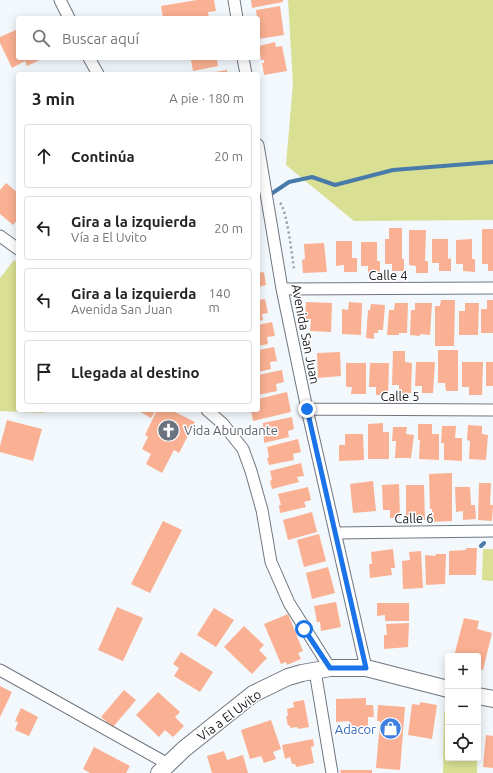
<!DOCTYPE html>
<html lang="es">
<meta charset="utf-8">
<style>
body{margin:0;font-family:Ubuntu,sans-serif;background:#f6f6f6;color:#222}
.controls{position:absolute;right:12px;bottom:12px;display:grid;overflow:hidden;border-radius:4px;box-shadow:0 2px 10px #0003}
.controls button{width:36px;height:36px;display:grid;place-items:center;padding:0;border:0;border-bottom:1px solid #e0e0e0;background:#fff;color:#222;font:20px sans-serif}
.stop{position:absolute;width:12px;height:12px;margin:-9px;border:3px solid #1a73e8;border-radius:50%;background:#fff}
.stop.end{background:#1a73e8;border-color:#fff;box-shadow:0 1px 4px #0008}
.list{margin:0;padding:0;list-style:none}
h2{display:flex;justify-content:space-between;align-items:center;height:52px;margin:0;padding:0 16px;font-size:17px}
h2 small{font-size:13px;font-weight:400;color:#767676}
.list li{display:grid;grid-template-columns:26px 1fr auto;gap:12px;align-items:center;box-sizing:border-box;height:64px;margin:0 8px 8px;padding:0 8px;border:1px solid #e0e0e0;border-radius:4px}
.list b{display:block;font-size:15px;white-space:nowrap}
.list p{margin:0;font-size:13px;white-space:nowrap;color:#767676}
.list em{font-size:13px;font-style:normal;color:#767676}
.icon{flex:none;width:22px;height:22px;fill:none;stroke:currentColor;stroke-width:2;stroke-linecap:round;stroke-linejoin:round}
.map{position:relative;flex:none;width:493px;height:773px;overflow:hidden}
.search{position:absolute;background:#fff;box-shadow:0 2px 10px #0003;left:16px;top:16px;width:244px;height:44px;display:flex;align-items:center;gap:10px;box-sizing:border-box;padding:0 14px;border-radius:4px;color:#767676;font-size:15px}
.panel{position:absolute;background:#fff;box-shadow:0 2px 10px #0003;left:16px;top:72px;width:244px;height:340px;border-radius:4px}
.map>svg:first-child{display:block}
</style>
<div class="map">
<svg width="493" height="773" viewBox="0 0 493 773">
<rect width="100%" height="100%" fill="#f3f8fd"/>
<path fill="#d9df93" d="M288,0H493V220L354,221L286,165L293,83Z
M14,260L18,263V410H45L43,413L0,411V278Z
M483,549H493V581L482,580Z
M444,711L448,712V758H477V773H443Z"/>
<g fill="none" stroke-linecap="round" stroke-linejoin="round">
<path stroke="#487ba9" stroke-width="4" d="M258,197L271,194L289,182L312,177L335,185L393,170L493,162
M481,546L484,543"/>
</g>
<path fill="#fab092" d="M197,0H214L216,11L208,12L209,18H163L161,6Z
M251,0H283V2L252,8Z
M280,6L284,35L258,39V18H257L256,10Z
M18,29V58H44L27,66L25,61L12,68L0,43V37Z
M275,42L276,47L282,46L287,71L264,75L262,63H264V60H261L259,46Z
M193,58H222V59L217,60L218,66L193,71L191,60H194Z
M227,70V74H209V73Z
M6,183L18,193V219L13,225L0,214V190Z
M389,228H402V259H404V271H392V264H385V239H389Z
M482,229H493V271H488V264H482Z
M409,230H426L425,261H428V273H416V266L409,265Z
M432,239H448V259L451,258V271H439V263H432Z
M472,239V259H475V272L463,271V264H456V240Z
M336,241H352V258H357V272H344V265L336,266Z
M361,242H377V261H380V273H368V266H361Z
M324,243L327,272L303,273L302,260L305,259L304,244Z
M264,272L266,285L258,287V273Z
M265,299L268,313L262,314L263,320L258,321V300Z
M441,300H455L454,346H435V306H440Z
M487,300H493V333H481V309H487Z
M306,302L332,303L331,332L310,331L311,319H305Z
M349,302L362,303L361,335L342,334V309L348,310Z
M395,303H408L407,333H399V335H387L389,310H394Z
M415,303H432L430,335L420,334V336L410,335L411,310H415Z
M465,303H479L478,335H459V311H465Z
M371,304L385,305L383,330H378V333H374V339L366,338L368,310H370Z
M272,322L275,336L267,337L268,344L258,346V325Z
M274,347L277,361L270,362L271,369L258,372V350Z
M438,350H458V391H446L445,383H438Z
M393,351H405V362L412,363L411,393H399V385H392Z
M340,352L341,376L318,378L317,353Z
M416,362H435L433,393H422V386H415Z
M462,362H483L482,395H469V387H462Z
M486,362H493V386H486Z
M346,363H366V394H351L352,387H346Z
M370,363H389L388,395H376V387H369Z
M282,370L284,382L276,384L277,391L258,395V375Z
M287,392L291,412L253,421L251,411L258,410V399Z
M137,410H156L151,418Z
M157,410H171L195,422L179,453L174,450L162,473L146,464L151,454L142,449L148,437L145,435Z
M292,417L294,429L288,431L289,437L264,443L263,423Z
M7,420L42,429L33,461L0,452V446Z
M383,423V432H389V459H368V424Z
M418,424H432V434H439V460L419,459L420,440H418Z
M468,425L482,426V434L488,435L486,460L469,459L470,441L467,440Z
M442,426H456L455,438H462V461L444,460V443H441Z
M393,427H407L406,434L414,435L411,458H395L396,441H392Z
M345,434H363L364,460L339,461V445H345Z
M298,439L301,452L293,454L294,460L269,465L267,458L269,457L267,447Z
M301,463L304,476L297,477L299,482L272,489L270,481L272,480L270,471Z
M452,473V521L432,522V509H430L429,474Z
M373,481L376,511L353,513L350,484Z
M479,483H491L490,505H493L492,521L478,520Z
M399,484L400,517L390,518V510H383L382,485Z
M406,485H424L425,520H406Z
M308,487L311,500L304,502L306,507L280,513L279,505H281L278,494Z
M455,487H470L471,505H475L476,519L463,520V511L456,512Z
M312,512L317,532L288,540L283,520Z
M163,521L182,530L150,593L131,584Z
M319,534L326,561L304,567L297,540Z
M466,548H477L476,575H449V551L466,550Z
M393,549L395,568H391L392,575L370,578L369,564H372L371,552Z
M421,551L423,588L403,589L402,561L410,560L409,552Z
M436,554H446L445,584L426,585L425,555L435,556Z
M328,567L335,593L312,599L306,573Z
M336,602L341,627L321,631L320,622H317L314,606Z
M377,603H409V621H385V615L377,616Z
M117,607L143,618L123,661L98,650Z
M214,608L234,620L216,647L197,635Z
M288,614L303,651L298,653L301,659L287,665L286,662L281,664L264,624Z
M464,618L479,621L477,629L492,633L483,670L478,669V656H454Z
M409,623L408,647L384,649V635H387L386,624Z
M244,626L264,645L259,650L267,658L252,674L224,647Z
M181,652L213,672L200,692L174,676L179,668L173,664Z
M0,686L12,692L0,717Z
M124,690L136,700L113,727L101,717Z
M158,692L180,712L175,717L184,726L173,737L165,730L159,737L136,715Z
M366,698V705H373L374,717H368V727H349V721L336,722V699Z
M304,700L309,727L298,729L297,727L290,728V725L288,726L286,716H288L287,709L294,707L293,702Z
M420,702L437,705L432,739L408,735L412,704L420,705Z
M378,705L405,707L400,770L376,768L380,721H377Z
M21,708L38,717L29,736L15,730L18,722L15,721Z
M271,720L281,749L273,752L276,759L264,763L261,756L250,759L241,730Z
M486,735L493,736V768L483,767Z
M313,739L314,746L311,747L314,763L296,767L295,764H292L290,757L285,759L282,745Z
M94,747L130,766L126,773H90L83,769Z
M224,751L227,760L243,755L248,773H212L207,756Z
M340,770H372V773H341Z"/>
<g fill="none" stroke-linecap="round" stroke-linejoin="round">
<defs>
<path id="street" d="M60,0L69,18
M234,0L237,18
M89,58L98,74
M243,58L246,74
M258,145L282,289L307,409L366,668
M0,236L18,249
M282,289L493,288
M307,409L493,410
M207,410L223,424L243,449L251,471L262,510L271,562L289,603L330,668
M335,533L493,531
M0,670L168,764
M315,671L332,773"/>
<path id="secondary" d="M478,696L493,699
M159,773L184,749L253,694L288,677L302,673L330,668H366L448,689"/>
</defs>
<use href="#street" stroke="#70767f" stroke-width="13"/>
<use href="#secondary" stroke="#70767f" stroke-width="18"/>
<path stroke="#999da1" stroke-width="2.5" stroke-dasharray="2 3" stroke-linecap="butt" d="M280,203C287,210 292,256 294,269"/>
<use href="#street" stroke="#fff" stroke-width="11"/>
<use href="#secondary" stroke="#fff" stroke-width="16"/>
</g>
<g fill="none" stroke-linecap="round" stroke-linejoin="round">
<path stroke="#1a73e8" stroke-width="5" d="M304,629L330,668H366L307,409"/>
</g>
<defs>
<symbol id="church-disc" viewBox="-11 -11 22 22"><circle r="9.5" fill="#6b7280" stroke="#fff"/><path d="M-1.2-6h2.4v3.5h3.3v2.4h-3.3V6h-2.4V-.1h-3.3v-2.4h3.3Z" fill="#fff"/></symbol>
<symbol id="shop-disc" viewBox="-11 -11 22 22"><circle r="9.5" fill="#3f7fe0" stroke="#fff"/><path d="M-5-2.5h2.3a2.7 3.5 0 0 1 5.4 0H5L5.5 6h-11ZM-1.5-2.5h3a1.5 2.3 0 0 0-3 0Z" fill="#fff"/></symbol>
</defs>
<g fill-rule="evenodd">
<use href="#church-disc" x="156" y="418" width="25" height="25"/>
<use href="#shop-disc" x="378" y="716" width="25" height="25"/>
</g>
<g text-anchor="middle" stroke-width="3" stroke-linejoin="round" paint-order="stroke">
<g font-size="13" fill="#181a1e" stroke="#fff">
<text x="388" y="280">Calle 4</text>
<text transform="translate(306 334) rotate(79)" y="5">Avenida San Juan</text>
<text x="400" y="401">Calle 5</text>
<text transform="translate(414 518) rotate(-1)" y="5">Calle 6</text>
<text transform="translate(229 715) rotate(-37)" y="5">Vía a El Uvito</text>
</g>
<g font-size="13" fill="#5b616d" stroke="#fff" text-anchor="start">
<text x="184" y="435">Vida Abundante</text>
</g>
<g font-size="13" fill="#366cbe" stroke="#fff" text-anchor="end">
<text x="376" y="734">Adacor</text>
</g>
</g>
</svg>
<div class="controls">
<button>+</button>
<button>−</button>
<button><svg class="icon" aria-label="locate" viewBox="0 0 24 24"><circle cx="12" cy="12" r="6"/><path d="M12 2v4M12 18v4M2 12h4M18 12h4"/></svg></button>
</div>
<div class="stop" style="left:304px;top:629px"></div>
<div class="stop end" style="left:307px;top:409px"></div>
<div class="search"><svg class="icon" aria-label="search" viewBox="0 0 24 24"><circle cx="10" cy="10" r="6"/><path d="M15 15l6 6"/></svg>Buscar aquí</div>
<section class="panel">
<h2>3 min<small>A pie · 180 m</small></h2>
<ul class="list">
<li><svg class="icon" aria-label="ahead" viewBox="0 0 24 24"><path d="M12 20V5M6 11l6-6 6 6"/></svg><div><b>Continúa</b></div><em>20 m</em></li>
<li><svg class="icon" aria-label="left" viewBox="0 0 24 24"><path d="M17 20v-9H6M10 6l-5 5 5 5"/></svg><div><b>Gira a la izquierda</b><p>Vía a El Uvito</p></div><em>20 m</em></li>
<li><svg class="icon" aria-label="left" viewBox="0 0 24 24"><path d="M17 20v-9H6M10 6l-5 5 5 5"/></svg><div><b>Gira a la izquierda</b><p>Avenida San Juan</p></div><em>140 m</em></li>
<li><svg class="icon" aria-label="arrive" viewBox="0 0 24 24"><path d="M6 21V4h12l-3 4 3 4H6"/></svg><div><b>Llegada al destino</b></div></li>
</ul>
</section>
</div>
